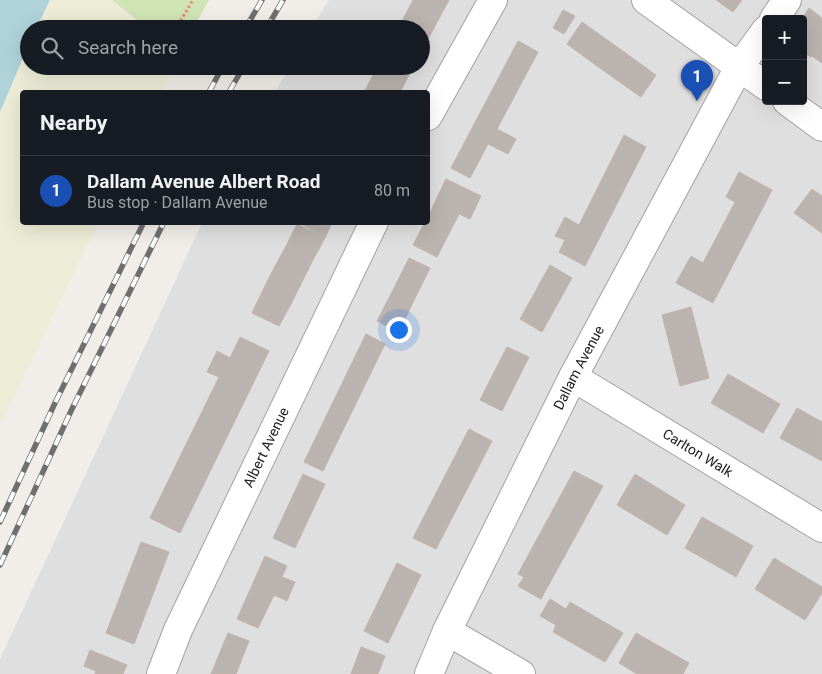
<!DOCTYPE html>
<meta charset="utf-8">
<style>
body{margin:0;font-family:Roboto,sans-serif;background:#20242c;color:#f1f3f6}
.controls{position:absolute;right:15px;top:15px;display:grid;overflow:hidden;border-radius:5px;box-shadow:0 5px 20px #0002}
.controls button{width:45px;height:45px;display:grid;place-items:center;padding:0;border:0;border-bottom:1px solid #363941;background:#171b24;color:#f1f3f6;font:25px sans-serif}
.you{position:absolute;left:398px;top:329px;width:18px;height:18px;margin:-12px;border:4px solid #fff;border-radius:50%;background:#1a73e8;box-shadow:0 0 0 8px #1a73e833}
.badge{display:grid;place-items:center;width:32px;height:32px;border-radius:50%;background:#2563eb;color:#fff;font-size:16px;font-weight:700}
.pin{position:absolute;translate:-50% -41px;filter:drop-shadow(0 1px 2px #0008)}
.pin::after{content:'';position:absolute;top:26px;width:18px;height:15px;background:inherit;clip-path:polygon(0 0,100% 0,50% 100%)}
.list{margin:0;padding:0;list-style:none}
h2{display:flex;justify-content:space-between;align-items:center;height:65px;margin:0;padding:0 20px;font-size:21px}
h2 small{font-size:16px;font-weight:400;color:#9ea1a6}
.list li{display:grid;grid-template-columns:32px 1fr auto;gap:15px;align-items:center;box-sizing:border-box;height:70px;padding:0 20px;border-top:1px solid #363941}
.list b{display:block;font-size:19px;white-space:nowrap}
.list p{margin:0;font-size:16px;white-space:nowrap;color:#9ea1a6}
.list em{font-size:16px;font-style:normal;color:#9ea1a6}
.icon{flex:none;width:28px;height:28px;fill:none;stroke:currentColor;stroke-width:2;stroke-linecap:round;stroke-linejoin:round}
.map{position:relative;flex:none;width:822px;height:674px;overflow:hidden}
.search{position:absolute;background:#171b24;box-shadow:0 5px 20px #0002;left:20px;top:20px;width:410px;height:55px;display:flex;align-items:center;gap:12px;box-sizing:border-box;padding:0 18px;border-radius:28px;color:#9ea1a6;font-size:19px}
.panel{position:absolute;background:#171b24;box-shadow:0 5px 20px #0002;left:20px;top:90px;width:410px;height:135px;border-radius:5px}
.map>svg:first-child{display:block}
</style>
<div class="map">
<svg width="822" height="674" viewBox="0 0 822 674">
<rect width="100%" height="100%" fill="#f1eee9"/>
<path fill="#dfdfdf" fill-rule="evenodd" d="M329,0H822V674H0V659L202,223L428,222V92H275L290,66H421V29H311ZM766,19H803V101H766Z"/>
<path fill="#ededd7" d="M50,0H112L148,29H36Z
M29,44V66H174L161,92H22V222L98,223L0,426V112Z"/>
<path fill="#d0e4b5" d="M112,0H209L193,29H148Z"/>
<path fill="#afd3d9" d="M0,0H50L36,29H29V44L0,112Z"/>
<path fill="#bab3af" stroke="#c1b4ad" d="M413,0H449L421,52V29H398Z
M716,0H742L733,12Z
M809,8L822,18V42L811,57L803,52L802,19Z
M563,10L575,16L564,34L553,28Z
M582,22L613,44L597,66L567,44Z
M518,41L538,52L497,129L516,139L508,154L488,144L470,178L451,168Z
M822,42V63L812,56Z
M613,44L656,75L641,97L597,66Z
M378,66H414L400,92H364Z
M624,135L646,147L585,266L559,252L565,240L555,236L565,217L579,225Z
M739,172L772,190L713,303L676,283L691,256L703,263L735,202L726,197Z
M446,179L481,196L470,219L459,214L437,257L413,245L425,222H428V217Z
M812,189L822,196V233L794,213Z
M298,222H332L325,238Z
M297,224L325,238L313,260L286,246Z
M286,246L313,260L302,282L274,268Z
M409,258L430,268L414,300L393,290Z
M550,265L572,278L542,332L520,319Z
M274,268L302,282L291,304L263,290Z
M263,290L291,304L279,326L252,313Z
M393,290L414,300L399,332L377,321Z
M691,307L709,378L680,386L662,315Z
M366,334L385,344L323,471L304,462Z
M240,337L269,351L180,533L150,518L219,377L207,372L217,351L230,358Z
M507,347L529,357L502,411L480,400Z
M728,374L780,404L763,433L711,403Z
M797,408L822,422V461L780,438Z
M469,429L492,441L436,549L413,538Z
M574,471L603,486L541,599L518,586L524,577L518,574Z
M303,474L325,484L295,548L273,538Z
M635,474L685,505L667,535L617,505Z
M702,517L753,546L736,577L685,548Z
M141,542L169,552L134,644L106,633Z
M265,556L287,566L282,577L295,582L287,601L274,595L258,628L237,619Z
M774,558L822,587V593L805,620L755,589Z
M397,563L421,575L388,643L364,631Z
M550,599L566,609L570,602L623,633L605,662L553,632L556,625L540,616Z
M228,633L249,641L236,674H211Z
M636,633L689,663L683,674H637L619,663Z
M361,647L385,656L378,674H351Z
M90,650L127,665L123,674H95L96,671L84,666Z"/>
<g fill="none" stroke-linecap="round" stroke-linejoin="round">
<defs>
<g id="minor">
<path d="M646,0L766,86"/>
<path d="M774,19L787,0"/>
<path d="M787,101L822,127"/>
<path d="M428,116L493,0"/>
<path id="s1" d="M573,377L822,528"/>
<path d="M447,631L521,674"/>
<path id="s2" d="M161,674L178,630L374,222"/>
<path id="s3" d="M429,674L447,631L573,377L739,67L766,30"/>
</g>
</defs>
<use href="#minor" stroke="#a2a2a2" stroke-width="30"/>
<path stroke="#eb827f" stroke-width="3" stroke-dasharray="2.5 2.5" stroke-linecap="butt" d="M178,25L193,0"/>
<use href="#minor" stroke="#fff" stroke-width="28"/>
<defs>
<path id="rail" d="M245,29L262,0
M266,29L283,0
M209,92L223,66
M229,92L244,66
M0,522L55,403L144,222
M0,565L71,411L164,222"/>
</defs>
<use href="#rail" stroke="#6f6f6f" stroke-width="5.5"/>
<use href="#rail" stroke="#fff" stroke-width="4" stroke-dasharray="11" stroke-linecap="butt"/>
</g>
<g text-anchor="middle" stroke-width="5" stroke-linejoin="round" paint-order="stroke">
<g font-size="14" fill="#212121" stroke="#fff">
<text dy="5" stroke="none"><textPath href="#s3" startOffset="341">Dallam Avenue</textPath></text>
<text dy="5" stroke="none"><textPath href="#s2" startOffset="250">Albert Avenue</textPath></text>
<text dy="5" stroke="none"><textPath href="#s1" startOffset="146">Carlton Walk</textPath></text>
</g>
</g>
</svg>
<div class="controls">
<button>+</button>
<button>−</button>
</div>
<div class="you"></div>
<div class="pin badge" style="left:697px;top:101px;background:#1a4fb4">1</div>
<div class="search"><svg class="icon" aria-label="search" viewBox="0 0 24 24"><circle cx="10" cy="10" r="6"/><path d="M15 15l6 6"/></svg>Search here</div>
<section class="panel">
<h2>Nearby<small></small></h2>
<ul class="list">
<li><span class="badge" style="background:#1a4fb4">1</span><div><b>Dallam Avenue Albert Road</b><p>Bus stop · Dallam Avenue</p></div><em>80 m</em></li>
</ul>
</section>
</div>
